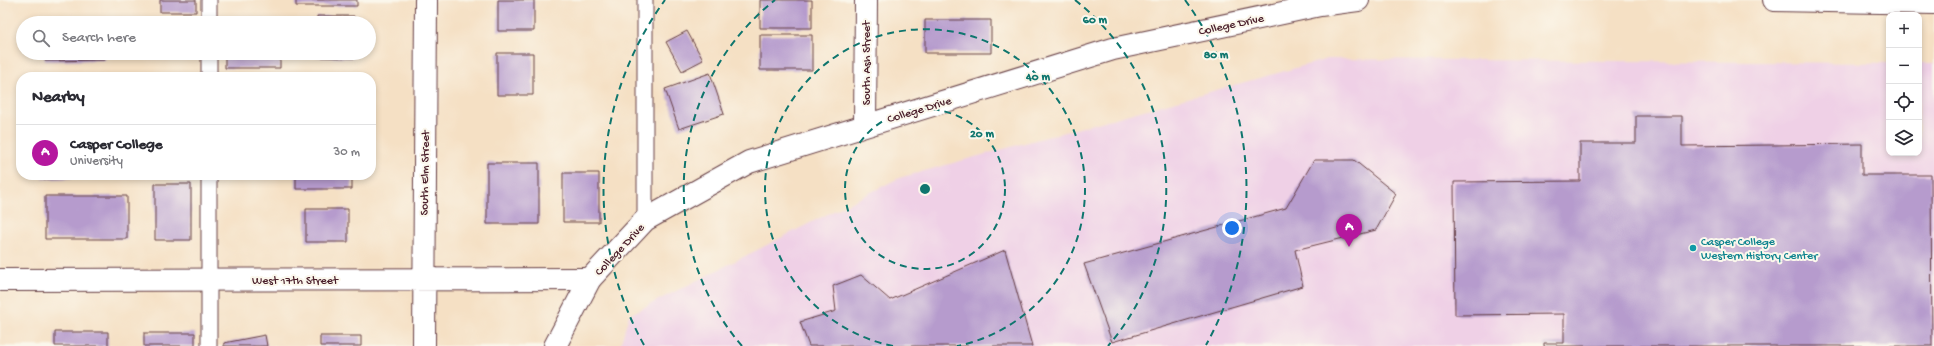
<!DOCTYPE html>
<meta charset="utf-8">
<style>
body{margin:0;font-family:"Gochi Hand",sans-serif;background:#f2f2f3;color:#2b2b33}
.controls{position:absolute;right:12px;top:12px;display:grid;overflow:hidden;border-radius:8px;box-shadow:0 2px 6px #0003}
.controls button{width:36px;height:36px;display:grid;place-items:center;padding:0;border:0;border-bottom:1px solid #e1e1e2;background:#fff;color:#2b2b33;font:20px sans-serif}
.you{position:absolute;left:1232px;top:228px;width:14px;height:14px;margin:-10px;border:3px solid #fff;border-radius:50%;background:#1a73e8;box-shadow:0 0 0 6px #1a73e833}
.badge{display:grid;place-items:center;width:26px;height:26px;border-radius:50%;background:#b5179e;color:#fff;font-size:13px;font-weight:700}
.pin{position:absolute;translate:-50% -33px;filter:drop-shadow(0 1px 2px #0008)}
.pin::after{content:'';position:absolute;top:21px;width:14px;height:12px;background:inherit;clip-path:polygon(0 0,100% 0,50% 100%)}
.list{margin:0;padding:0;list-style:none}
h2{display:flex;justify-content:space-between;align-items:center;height:52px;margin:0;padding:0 16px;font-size:17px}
h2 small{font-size:13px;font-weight:400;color:#7c7c81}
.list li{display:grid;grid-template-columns:26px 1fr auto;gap:12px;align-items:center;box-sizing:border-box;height:56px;padding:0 16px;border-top:1px solid #e1e1e2}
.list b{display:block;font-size:15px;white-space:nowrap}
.list p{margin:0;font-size:13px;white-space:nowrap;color:#7c7c81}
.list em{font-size:13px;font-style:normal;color:#7c7c81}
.icon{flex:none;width:22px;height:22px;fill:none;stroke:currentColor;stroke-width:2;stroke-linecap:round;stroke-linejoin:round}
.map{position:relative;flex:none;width:1934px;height:346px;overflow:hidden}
.search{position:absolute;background:#fff;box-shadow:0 2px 6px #0003;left:16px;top:16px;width:360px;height:44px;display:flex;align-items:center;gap:10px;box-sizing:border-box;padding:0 14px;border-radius:22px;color:#7c7c81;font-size:15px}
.panel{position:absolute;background:#fff;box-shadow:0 2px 6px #0003;left:16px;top:72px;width:360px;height:108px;border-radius:16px}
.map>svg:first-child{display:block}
</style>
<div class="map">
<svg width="1934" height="346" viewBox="0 0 1934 346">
<rect width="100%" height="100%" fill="#fbf7ec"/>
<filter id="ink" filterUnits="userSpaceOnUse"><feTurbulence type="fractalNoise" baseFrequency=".025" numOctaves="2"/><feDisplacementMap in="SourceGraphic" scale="8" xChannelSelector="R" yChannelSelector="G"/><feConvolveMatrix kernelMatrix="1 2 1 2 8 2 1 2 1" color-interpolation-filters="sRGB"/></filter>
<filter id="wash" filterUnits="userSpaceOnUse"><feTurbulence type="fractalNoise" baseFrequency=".012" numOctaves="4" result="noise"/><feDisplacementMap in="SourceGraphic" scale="16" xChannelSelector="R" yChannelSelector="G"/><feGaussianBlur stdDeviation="0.9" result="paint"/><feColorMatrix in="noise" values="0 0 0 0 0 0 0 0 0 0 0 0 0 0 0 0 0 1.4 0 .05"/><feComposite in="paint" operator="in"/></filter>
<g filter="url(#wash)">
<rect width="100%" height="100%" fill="#f5e0c4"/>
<path fill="#efd0e6" d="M1328,59L1889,63V153H1919V63H1934V346H620L629,315L899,178Z"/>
<g id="blocks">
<path fill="#b69bcd" d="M160,0H196V12H160Z
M296,0H357V6H296Z
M498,0H534V31H498Z
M760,0H812V28H760Z
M317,16H354V23H317Z
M925,20H991V53H925Z
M687,31L703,60L682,71L666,42Z
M760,35H812V70H760Z
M44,53H105V60L45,61Z
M225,53H280V68H225Z
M317,53H354V58L317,57Z
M497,53H533V95H497Z
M710,73L724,114L679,129L665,89Z
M47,75H101V77H47Z
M1636,116H1682V146L1862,144V175H1931L1932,346H1544V343H1564V314L1455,315L1454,182L1580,181V143H1636Z
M1314,160H1354L1396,194L1376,230L1295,250L1303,286L1112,342L1084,264L1286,208Z
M487,163H539V224H487Z
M563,173H599V222H563Z
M43,175H104V177L43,179Z
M296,175H352V189H296Z
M155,184H191V240H155Z
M45,196H127V239H45Z
M306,209H348V242H306Z
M1005,250L1032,346H809L800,322L836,311L833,286L861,275L890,300Z
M55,332H108V346H55Z
M144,333H195V346H144Z
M265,335L267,346H224V343Z
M320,336H361V346H320Z"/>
</g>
</g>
<g filter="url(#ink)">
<use href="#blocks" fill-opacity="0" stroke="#643c42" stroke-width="1"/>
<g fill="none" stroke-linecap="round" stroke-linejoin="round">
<defs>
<path id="service" d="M209,23V0
M209,77V53
M209,175V346
M645,220V0"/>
<path id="minor" d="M865,125L866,0
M0,280L590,279
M424,346L426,0"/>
<path id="tertiary" d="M1774,0L1934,3
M555,346L590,279L645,220L749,162L1113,49L1320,5L1358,0"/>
</defs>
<use href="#service" stroke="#643c42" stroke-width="17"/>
<use href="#minor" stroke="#643c42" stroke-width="24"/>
<use href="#tertiary" stroke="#643c42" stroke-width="24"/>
<use href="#service" stroke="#fff" stroke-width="15"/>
<use href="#minor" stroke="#fff" stroke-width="22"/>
<use href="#tertiary" stroke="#fff" stroke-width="22"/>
</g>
</g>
<g fill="none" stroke="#0f766e" stroke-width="2" stroke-dasharray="7 5">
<circle cx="925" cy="189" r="80"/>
<path d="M893 346A160 160 0 1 1 957 346"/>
<path d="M742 346A241 241 0 0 1 775 0M1075 0A241 241 0 0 1 1108 346"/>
<path d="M644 345A321 321 0 0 1 665 0M1185 0A321 321 0 0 1 1206 345"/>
</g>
<circle fill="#0f9aa8" stroke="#fbf7ec" stroke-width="1.5" cx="1693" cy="248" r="4"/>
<g text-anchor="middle" stroke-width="4" stroke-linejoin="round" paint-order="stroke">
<g font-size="12" fill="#4a1f2b" stroke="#fbf7ec">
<text transform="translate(1231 24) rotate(-12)" y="4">College Drive</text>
<text transform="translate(866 63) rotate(-90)" y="4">South Ash Street</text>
<text transform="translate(919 109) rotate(-17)" y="4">College Drive</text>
<text transform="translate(424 173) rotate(-89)" y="4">South Elm Street</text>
<text transform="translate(619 249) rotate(-47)" y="4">College Drive</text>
<text x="295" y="284">West 17th Street</text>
</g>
<g font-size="12" fill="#0d838f" stroke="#fbf7ec" text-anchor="start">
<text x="1701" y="245">Casper College<tspan x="1701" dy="14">Western History Center</tspan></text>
</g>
</g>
<circle cx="925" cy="189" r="6" fill="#0f766e" stroke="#fbf7ec" stroke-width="2"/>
<g font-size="12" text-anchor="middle" font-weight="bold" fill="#0f766e" stroke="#fbf7ec" stroke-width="4" stroke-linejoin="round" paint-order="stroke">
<text x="1095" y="23">60 m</text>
<text x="1216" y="58">80 m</text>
<text x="1038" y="80">40 m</text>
<text x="982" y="137">20 m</text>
</g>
</svg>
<div class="controls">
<button>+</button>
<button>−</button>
<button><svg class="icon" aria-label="locate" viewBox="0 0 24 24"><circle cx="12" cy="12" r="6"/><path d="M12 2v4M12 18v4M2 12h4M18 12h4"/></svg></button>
<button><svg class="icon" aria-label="layers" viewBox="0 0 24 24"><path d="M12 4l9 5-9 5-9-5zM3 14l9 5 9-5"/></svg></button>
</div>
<div class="you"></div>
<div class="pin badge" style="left:1349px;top:247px">A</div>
<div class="search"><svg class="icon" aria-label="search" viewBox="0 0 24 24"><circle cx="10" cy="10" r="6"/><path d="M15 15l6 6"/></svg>Search here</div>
<section class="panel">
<h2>Nearby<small></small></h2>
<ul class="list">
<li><span class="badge">A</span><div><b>Casper College</b><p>University</p></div><em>30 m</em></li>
</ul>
</section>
</div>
